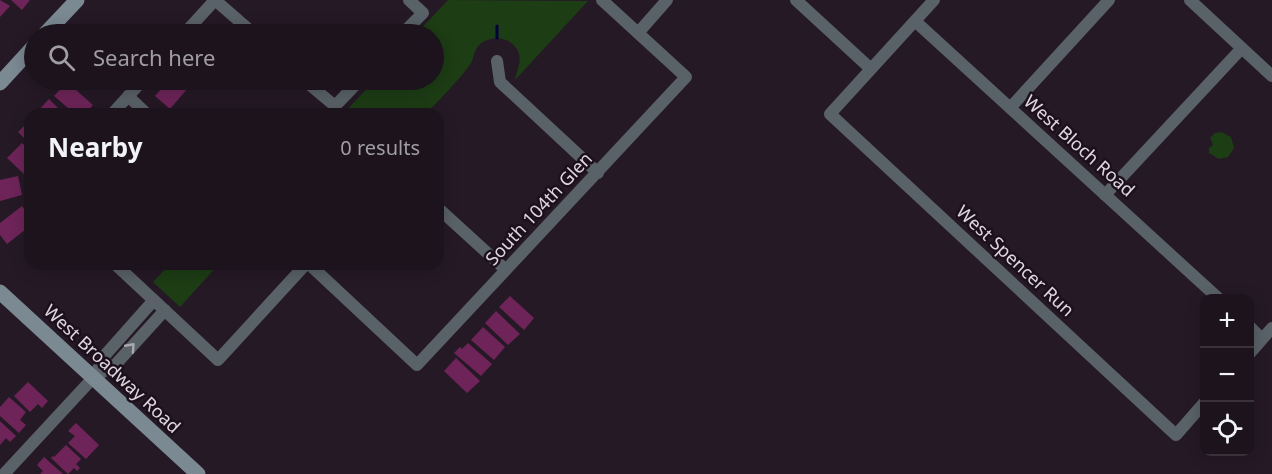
<!DOCTYPE html>
<meta charset="utf-8">
<style>
body{margin:0;font-family:"Noto Sans",sans-serif;background:#251c25;color:#f1f3f6}
.controls{position:absolute;right:18px;bottom:18px;display:grid;overflow:hidden;border-radius:12px;box-shadow:0 3px 15px #0003}
.controls button{width:54px;height:54px;display:grid;place-items:center;padding:0;border:0;border-bottom:2px solid #3a323b;background:#1c131c;color:#f1f3f6;font:30px sans-serif}
.list{margin:0;padding:0;list-style:none}
h2{display:flex;justify-content:space-between;align-items:center;height:78px;margin:0;padding:0 24px;font-size:26px}
h2 small{font-size:20px;font-weight:400;color:#a09ea3}
.icon{flex:none;width:33px;height:33px;fill:none;stroke:currentColor;stroke-width:2;stroke-linecap:round;stroke-linejoin:round}
.map{position:relative;flex:none;width:1272px;height:474px;overflow:hidden}
.search{position:absolute;background:#1c131c;box-shadow:0 3px 15px #0003;left:24px;top:24px;width:420px;height:66px;display:flex;align-items:center;gap:15px;box-sizing:border-box;padding:0 21px;border-radius:33px;color:#a09ea3;font-size:22px}
.panel{position:absolute;background:#1c131c;box-shadow:0 3px 15px #0003;left:24px;top:108px;width:420px;height:162px;border-radius:18px}
.map>svg:first-child{display:block}
</style>
<div class="map">
<svg width="1272" height="474" viewBox="0 0 1272 474">
<rect width="100%" height="100%" fill="#261926"/>
<path fill="#1d3d15" d="M448,0L588,1L515,80C518,66 526,54 510,42C502,37 492,37 483,42C475,47 475,53 472,61C467,72 436,103 426,114H343L375,80H434V34H416Z
M1221,132L1231,137L1234,148L1228,157L1219,159L1209,153V148L1213,145L1210,138L1215,133Z
M170,264H219L180,307L153,282Z"/>
<g fill="none" stroke-linecap="round" stroke-linejoin="round">
<path stroke="#000042" stroke-width="3" d="M497,38V26"/>
</g>
<path fill="#6e2459" d="M0,0L10,6L0,17Z
M11,0H30L22,10Z
M169,80H190L193,82L170,109L155,96Z
M67,82L93,105L85,114H75L54,96Z
M49,99L64,114H35Z
M30,120V144L18,132Z
M22,143L30,150V169L25,175L7,158Z
M18,176L22,195L0,201V180Z
M22,206L30,216L27,220L30,226L7,244L0,235V223Z
M510,296L534,318L524,330L499,307Z
M496,311L520,334L508,345L485,323Z
M483,327L505,347L494,360L471,340Z
M468,343L492,364L481,376L454,353L460,347L462,349Z
M456,358L480,381L467,393L444,371Z
M28,382L48,401L42,408L38,404L30,412L14,396Z
M9,397L26,412L20,420L26,425L19,433L0,416V407Z
M0,421L16,436L10,442L6,438L0,445Z
M76,423L99,445L86,459L68,443L75,436L68,431Z
M66,445L81,459L76,464L80,468L77,471L74,468L68,474L51,458L53,456L54,457Z
M44,457L63,474H40L43,471L37,465Z"/>
<g fill="none" stroke-linecap="round" stroke-linejoin="round">
<path stroke="#596268" stroke-width="12" d="M215,0L254,34
M796,0L871,69
M934,0L830,114L1176,435L1204,403
M1190,0L1272,76
M915,21L1218,298
M638,33L667,0
M184,34L215,0
M402,34L423,13L409,0
M497,61L500,82L598,173
M304,80L335,106L360,80
M128,96L147,114
M1010,108L1109,0
M112,114L143,80
M1105,195L1242,48
M438,208L506,270
M115,264L218,360L306,264
M309,264L417,365L686,77L602,0
M1250,327L1262,339
M1250,353L1272,328
M94,377L116,364L165,310
M4,474L93,378L106,354L154,300"/>
<path stroke="#7b8992" stroke-width="15" d="M45,34L77,0
M0,83L34,46
M0,292L198,474"/>
</g>
<defs><path id="oneway-chevron" d="M-2-3.5L2.5 0L-2 3.5" fill="none" stroke-width="1.6" stroke-linecap="round" stroke-linejoin="round" transform="scale(1.5)"/></defs>
<use stroke="#aaa8af" href="#oneway-chevron" transform="translate(131 347) rotate(-48)"/>
<g text-anchor="middle" stroke-width="5" stroke-linejoin="round" paint-order="stroke">
<g font-size="18" fill="#e0d6df" stroke="#1c101c">
<text transform="translate(1079 146) rotate(42)" y="6">West Bloch Road</text>
<text transform="translate(539 209) rotate(-47)" y="6">South 104th Glen</text>
<text transform="translate(1015 261) rotate(43)" y="6">West Spencer Run</text>
<text transform="translate(112 369) rotate(43)" y="6">West Broadway Road</text>
</g>
</g>
</svg>
<div class="controls">
<button>+</button>
<button>−</button>
<button><svg class="icon" aria-label="locate" viewBox="0 0 24 24"><circle cx="12" cy="12" r="6"/><path d="M12 2v4M12 18v4M2 12h4M18 12h4"/></svg></button>
</div>
<div class="search"><svg class="icon" aria-label="search" viewBox="0 0 24 24"><circle cx="10" cy="10" r="6"/><path d="M15 15l6 6"/></svg>Search here</div>
<section class="panel">
<h2>Nearby<small>0 results</small></h2>
<ul class="list">
</ul>
</section>
</div>
